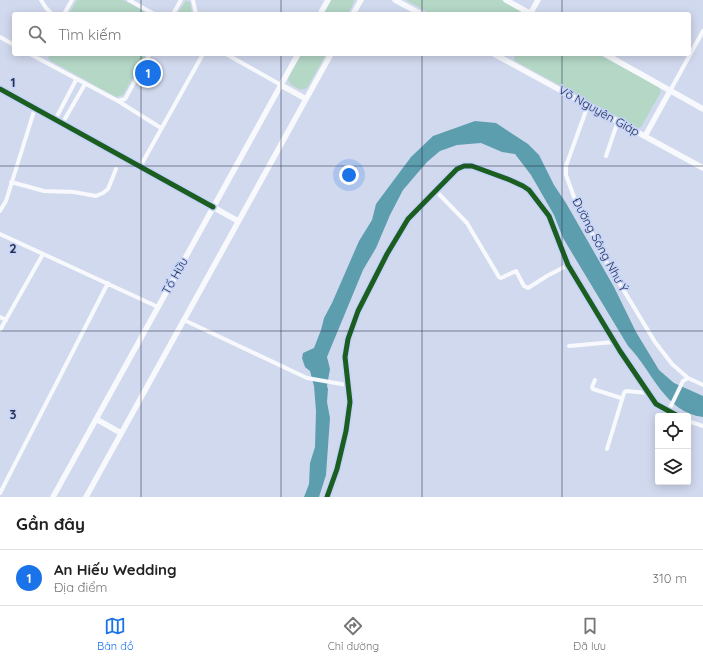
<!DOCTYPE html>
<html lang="vi">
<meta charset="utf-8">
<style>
body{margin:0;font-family:Quicksand,sans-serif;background:#f6f6f6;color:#222}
.controls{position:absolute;right:12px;bottom:12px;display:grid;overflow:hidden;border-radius:4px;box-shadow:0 2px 10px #0003}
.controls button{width:36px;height:36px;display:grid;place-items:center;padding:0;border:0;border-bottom:1px solid #e0e0e0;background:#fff;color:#222;font:20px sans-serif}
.you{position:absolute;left:349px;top:175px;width:14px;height:14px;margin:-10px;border:3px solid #fff;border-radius:50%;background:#1a73e8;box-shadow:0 0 0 6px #1a73e833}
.badge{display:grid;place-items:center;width:26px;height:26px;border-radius:50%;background:#1a73e8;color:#fff;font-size:13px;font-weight:700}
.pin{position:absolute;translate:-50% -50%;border:2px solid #fff;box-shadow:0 1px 4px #0006}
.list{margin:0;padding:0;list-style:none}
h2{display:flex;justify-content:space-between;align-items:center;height:52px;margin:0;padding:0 16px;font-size:17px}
h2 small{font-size:13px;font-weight:400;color:#767676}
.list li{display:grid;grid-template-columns:26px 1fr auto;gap:12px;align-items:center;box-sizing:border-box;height:56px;padding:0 16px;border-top:1px solid #e0e0e0}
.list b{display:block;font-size:15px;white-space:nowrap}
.list p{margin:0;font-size:13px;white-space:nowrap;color:#767676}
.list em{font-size:13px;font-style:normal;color:#767676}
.icon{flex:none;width:22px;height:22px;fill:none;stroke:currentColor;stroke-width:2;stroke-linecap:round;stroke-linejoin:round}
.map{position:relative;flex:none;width:703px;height:497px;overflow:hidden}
.search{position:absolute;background:#fff;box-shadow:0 2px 10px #0003;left:12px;right:12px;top:12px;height:44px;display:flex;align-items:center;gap:10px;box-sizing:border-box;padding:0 14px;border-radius:4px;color:#767676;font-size:15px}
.sheet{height:108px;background:#fff}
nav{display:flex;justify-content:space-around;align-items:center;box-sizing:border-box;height:56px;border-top:1px solid #e0e0e0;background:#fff;font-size:11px;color:#767676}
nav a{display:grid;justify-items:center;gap:2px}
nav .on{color:#1a73e8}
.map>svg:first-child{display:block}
</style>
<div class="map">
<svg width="703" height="497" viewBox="0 0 703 497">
<rect width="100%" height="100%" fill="#d1d9ee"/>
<path fill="#b4d7c6" d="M77,0H123L149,14H69Z
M331,0H354L353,4L348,14H324Z
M406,0H501L521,11L523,14H431Z
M186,1L190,2L192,14H177Z
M48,54H146L123,95L116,97L49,60Z
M302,54H326L307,88C301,92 292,86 289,82L288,78Z
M515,54H598L659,87L661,92L641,127L638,128L515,61L514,59Z"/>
<path fill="#5d9eae" d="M475,121L496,123L528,144L539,155L554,185L566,203L614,287L636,332L659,370L674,383L703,396V417C664,412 652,370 628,346L563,238L554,215L531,175L515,154L502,152L481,143L457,145L440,151L427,162L403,190L390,215L376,248L363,270L327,357L330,369L327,386L328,389L327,402L330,418L326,475L319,497H304L309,484L310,463L315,447L316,411L314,386L310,371L305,367L302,358L303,353L314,348L321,330L324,318L332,303L359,241L372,220L376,204L411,157L433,136Z"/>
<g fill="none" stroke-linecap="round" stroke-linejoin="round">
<path stroke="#f8f9fc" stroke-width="4" d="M41,0L46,8L52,14
M129,0L154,14
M193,0L196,14
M64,14L72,0
M173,14L181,0
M0,37L14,45
M30,54L118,101L125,99L150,54
M226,54L281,85
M0,89L213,207
M670,91L703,31
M118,101L161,128
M588,105L566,166V175L574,197L587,221L595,241L606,261L655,342L672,364L688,378L703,385
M55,120L76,80
M62,124L85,84
M606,156L618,121
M140,167L203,54
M11,182L44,191L74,192L96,196L103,193L108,189L116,169
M436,191L467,223L499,277L501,278L516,271L524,286L528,288L547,276L568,265
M0,211L6,201L35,108
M0,234L158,307
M0,317L6,320
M184,320L307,378L347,385
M0,330L43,254
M569,346L614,342
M595,380L592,387L593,389L621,398
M668,412L683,381L688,378
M688,421L703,426
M607,449L624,393L626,391L648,393
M0,493L108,283
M327,497L337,469L346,431L350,402L345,357L348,339L358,311L387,254L408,219L457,169L464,166H472L510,180L523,186L529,190L549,216L568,265L620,351L656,404L678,416"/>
<path stroke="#f8f9fc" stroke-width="5.5" d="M395,0L421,14
M506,0L531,14
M320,14L328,0
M353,14L361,0
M530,14L538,0
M494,54L703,168
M605,54L703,109
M281,85L306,99
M645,136L670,91
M213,207L238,221
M96,419L121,433
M53,497L298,54
M86,497L331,54"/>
<defs>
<path id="cycleway" d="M0,89L213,207
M327,497L337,469L346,431L350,402L345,357L348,339L358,311L387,254L408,219L457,169L464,166H472L510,180L523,186L529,190L549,216L568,265L620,351L656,404L678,416"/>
</defs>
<use href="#cycleway" stroke="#c4d3fb" stroke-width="8"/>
<use href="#cycleway" stroke="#1b5e20" stroke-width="5"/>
</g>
<path fill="none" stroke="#27304a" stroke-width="1" stroke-opacity="0.55" d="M141,0V14M281,0V14M422,0V14M562,0V14M141,54V497M281,54V497M422,54V497M562,54V497M0,166H703M0,331H703"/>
<g text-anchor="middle" stroke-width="3" stroke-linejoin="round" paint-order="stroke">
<g font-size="12" fill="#27304a" stroke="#c4d3fb">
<text transform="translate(599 111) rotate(29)" y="4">Võ Nguyên Giáp</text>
<text transform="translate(600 245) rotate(62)" y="4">Đường Sông Như Ý</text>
<text transform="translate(175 276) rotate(-61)" y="4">Tố Hữu</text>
</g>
</g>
<g font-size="13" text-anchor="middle" font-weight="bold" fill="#27304a" stroke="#c4d3fb" stroke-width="3" stroke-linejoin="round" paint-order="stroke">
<text x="13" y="87">1</text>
<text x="13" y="253">2</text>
<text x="13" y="419">3</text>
</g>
</svg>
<div class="controls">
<button><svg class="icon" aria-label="locate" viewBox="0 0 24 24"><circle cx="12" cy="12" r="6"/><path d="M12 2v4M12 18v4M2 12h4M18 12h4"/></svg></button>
<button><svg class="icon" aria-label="layers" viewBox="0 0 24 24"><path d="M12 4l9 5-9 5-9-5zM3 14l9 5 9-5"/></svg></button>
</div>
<div class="you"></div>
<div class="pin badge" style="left:148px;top:73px">1</div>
<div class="search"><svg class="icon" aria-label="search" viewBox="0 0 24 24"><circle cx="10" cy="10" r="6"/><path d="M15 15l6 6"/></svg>Tìm kiếm</div>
</div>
<section class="sheet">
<h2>Gần đây<small></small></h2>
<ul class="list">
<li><span class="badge">1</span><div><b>An Hiếu Wedding</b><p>Địa điểm</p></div><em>310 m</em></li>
</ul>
</section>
<nav>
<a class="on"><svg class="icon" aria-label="map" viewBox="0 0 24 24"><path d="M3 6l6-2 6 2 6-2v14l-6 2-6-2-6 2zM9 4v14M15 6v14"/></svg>Bản đồ</a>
<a><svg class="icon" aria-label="directions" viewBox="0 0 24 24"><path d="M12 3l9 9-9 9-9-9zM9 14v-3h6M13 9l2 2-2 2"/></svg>Chỉ đường</a>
<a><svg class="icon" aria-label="saved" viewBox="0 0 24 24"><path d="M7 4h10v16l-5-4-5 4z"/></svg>Đã lưu</a>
</nav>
